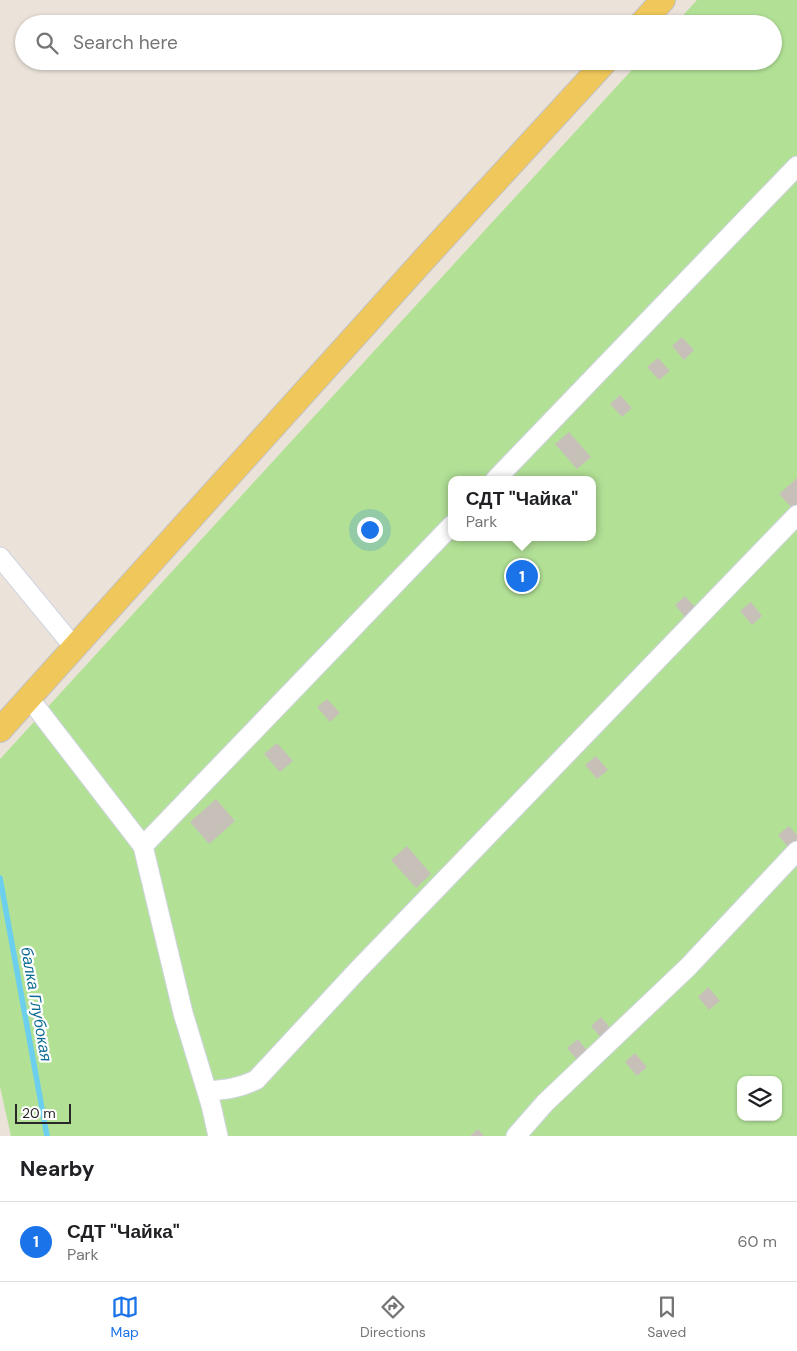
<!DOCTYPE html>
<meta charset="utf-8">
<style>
body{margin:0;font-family:"DM Sans",sans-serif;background:#f2f2f2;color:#202124}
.controls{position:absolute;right:15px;bottom:15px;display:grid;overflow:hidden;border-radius:10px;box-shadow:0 1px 4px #0004}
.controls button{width:45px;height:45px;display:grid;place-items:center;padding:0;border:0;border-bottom:1px solid #e0e0e0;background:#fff;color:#202124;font:25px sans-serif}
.scale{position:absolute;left:15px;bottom:12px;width:56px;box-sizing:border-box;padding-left:5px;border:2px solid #282828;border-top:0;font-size:14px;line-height:18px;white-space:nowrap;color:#282828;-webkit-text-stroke:4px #fff;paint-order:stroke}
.you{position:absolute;left:369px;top:529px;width:18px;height:18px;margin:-12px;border:4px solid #fff;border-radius:50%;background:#1a73e8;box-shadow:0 0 0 8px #1a73e833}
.badge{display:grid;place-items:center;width:32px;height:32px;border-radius:50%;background:#1a73e8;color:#fff;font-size:16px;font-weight:700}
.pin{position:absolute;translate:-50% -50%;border:2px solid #fff;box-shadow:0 1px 5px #0006}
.popup{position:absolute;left:448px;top:476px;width:148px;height:65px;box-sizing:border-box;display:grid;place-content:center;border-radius:10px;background:#fff;filter:drop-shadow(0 1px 4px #0005);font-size:16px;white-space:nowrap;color:#757577}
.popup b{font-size:19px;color:#202124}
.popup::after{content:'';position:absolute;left:50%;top:100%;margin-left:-10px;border:10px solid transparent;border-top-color:#fff}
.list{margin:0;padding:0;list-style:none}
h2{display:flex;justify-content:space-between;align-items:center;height:65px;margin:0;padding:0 20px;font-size:21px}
h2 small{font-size:16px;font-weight:400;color:#757577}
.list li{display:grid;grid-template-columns:32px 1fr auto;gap:15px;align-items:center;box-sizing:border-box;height:80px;padding:0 20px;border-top:1px solid #e0e0e0}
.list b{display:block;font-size:19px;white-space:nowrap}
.list p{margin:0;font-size:16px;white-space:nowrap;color:#757577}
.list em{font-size:16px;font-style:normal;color:#757577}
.icon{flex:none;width:28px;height:28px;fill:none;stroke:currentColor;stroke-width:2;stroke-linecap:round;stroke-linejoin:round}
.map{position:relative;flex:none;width:797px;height:1136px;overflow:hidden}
.search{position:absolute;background:#fff;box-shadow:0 1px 4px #0004;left:15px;right:15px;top:15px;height:55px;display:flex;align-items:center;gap:12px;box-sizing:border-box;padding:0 18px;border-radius:28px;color:#757577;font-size:19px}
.sheet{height:145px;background:#fff}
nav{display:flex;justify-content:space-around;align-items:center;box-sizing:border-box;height:70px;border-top:1px solid #e0e0e0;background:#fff;font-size:14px;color:#757577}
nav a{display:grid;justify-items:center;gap:2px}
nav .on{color:#1a73e8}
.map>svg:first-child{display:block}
</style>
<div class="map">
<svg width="797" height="1136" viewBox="0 0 797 1136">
<rect width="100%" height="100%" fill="#ebe3da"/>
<path fill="#b2e196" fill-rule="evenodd" d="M697,0H797V1136H11L0,1087V759L640,61H773V24H675ZM452,480H592V537H452ZM741,1080H778V1117H741Z"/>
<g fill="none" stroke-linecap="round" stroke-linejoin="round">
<path stroke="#6ccfed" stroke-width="5.5" d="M0,878L47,1136"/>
</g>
<path fill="#c6c0b9" d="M682,337L694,350L684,360L672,346Z
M658,358L670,371L659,380L647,367Z
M620,395L632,408L622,417L610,404Z
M569,432L591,457L577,469L555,444Z
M797,478V504L792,508L779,494Z
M685,596L697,609L686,618L675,605Z
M751,602L762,616L752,625L740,611Z
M327,699L340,713L330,722L317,707Z
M277,743L293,761L280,772L264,754Z
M596,756L608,770L597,779L585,765Z
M216,799L235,821L209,844L190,822Z
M789,826L797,835V843L790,849L778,835Z
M407,846L431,874L416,888L391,860Z
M708,987L720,1001L709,1010L698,997Z
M601,1017L613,1031L603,1040L591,1026Z
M578,1039L589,1053L579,1062L567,1048Z
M635,1053L647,1067L637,1076L625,1062Z
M478,1129L484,1136H470Z"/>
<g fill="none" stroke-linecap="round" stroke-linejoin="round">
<defs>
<path id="minor" d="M495,480L797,166
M0,557L74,647
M29,698L143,846L183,1013L211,1105L218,1136
M143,846L452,525
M207,1091C225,1090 239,1088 256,1080L357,971L797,515
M516,1136L545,1103L688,967L797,851"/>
<path id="major" d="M641,24L663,0
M0,730L428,255L606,61"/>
</defs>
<use href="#minor" stroke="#cfd3e1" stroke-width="21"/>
<use href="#major" stroke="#c3c3c3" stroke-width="26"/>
<use href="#minor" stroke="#fff" stroke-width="19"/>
<use href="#major" stroke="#efc75b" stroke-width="24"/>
</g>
<g text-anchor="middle" stroke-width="4.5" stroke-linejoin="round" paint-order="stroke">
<g font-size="16" font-style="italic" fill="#0e6c96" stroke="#fff">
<text transform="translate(37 1004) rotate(80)" y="6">балка Глубокая</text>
</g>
</g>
</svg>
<div class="controls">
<button><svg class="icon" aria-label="layers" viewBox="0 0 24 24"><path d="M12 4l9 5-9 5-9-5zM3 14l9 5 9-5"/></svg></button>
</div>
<div class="scale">20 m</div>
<div class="you"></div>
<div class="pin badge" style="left:522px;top:576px">1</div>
<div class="popup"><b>СДТ &quot;Чайка&quot;</b>Park</div>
<div class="search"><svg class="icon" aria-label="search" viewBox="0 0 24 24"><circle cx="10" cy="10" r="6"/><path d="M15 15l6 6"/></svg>Search here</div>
</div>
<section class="sheet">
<h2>Nearby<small></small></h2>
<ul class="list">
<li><span class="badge">1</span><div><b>СДТ &quot;Чайка&quot;</b><p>Park</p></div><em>60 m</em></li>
</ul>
</section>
<nav>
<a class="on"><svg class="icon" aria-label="map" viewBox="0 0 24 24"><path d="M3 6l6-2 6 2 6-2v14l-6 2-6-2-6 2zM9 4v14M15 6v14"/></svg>Map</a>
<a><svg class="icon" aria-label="directions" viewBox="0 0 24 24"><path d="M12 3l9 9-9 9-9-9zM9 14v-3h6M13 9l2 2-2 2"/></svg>Directions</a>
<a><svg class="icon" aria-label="saved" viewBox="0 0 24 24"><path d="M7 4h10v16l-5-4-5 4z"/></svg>Saved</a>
</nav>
